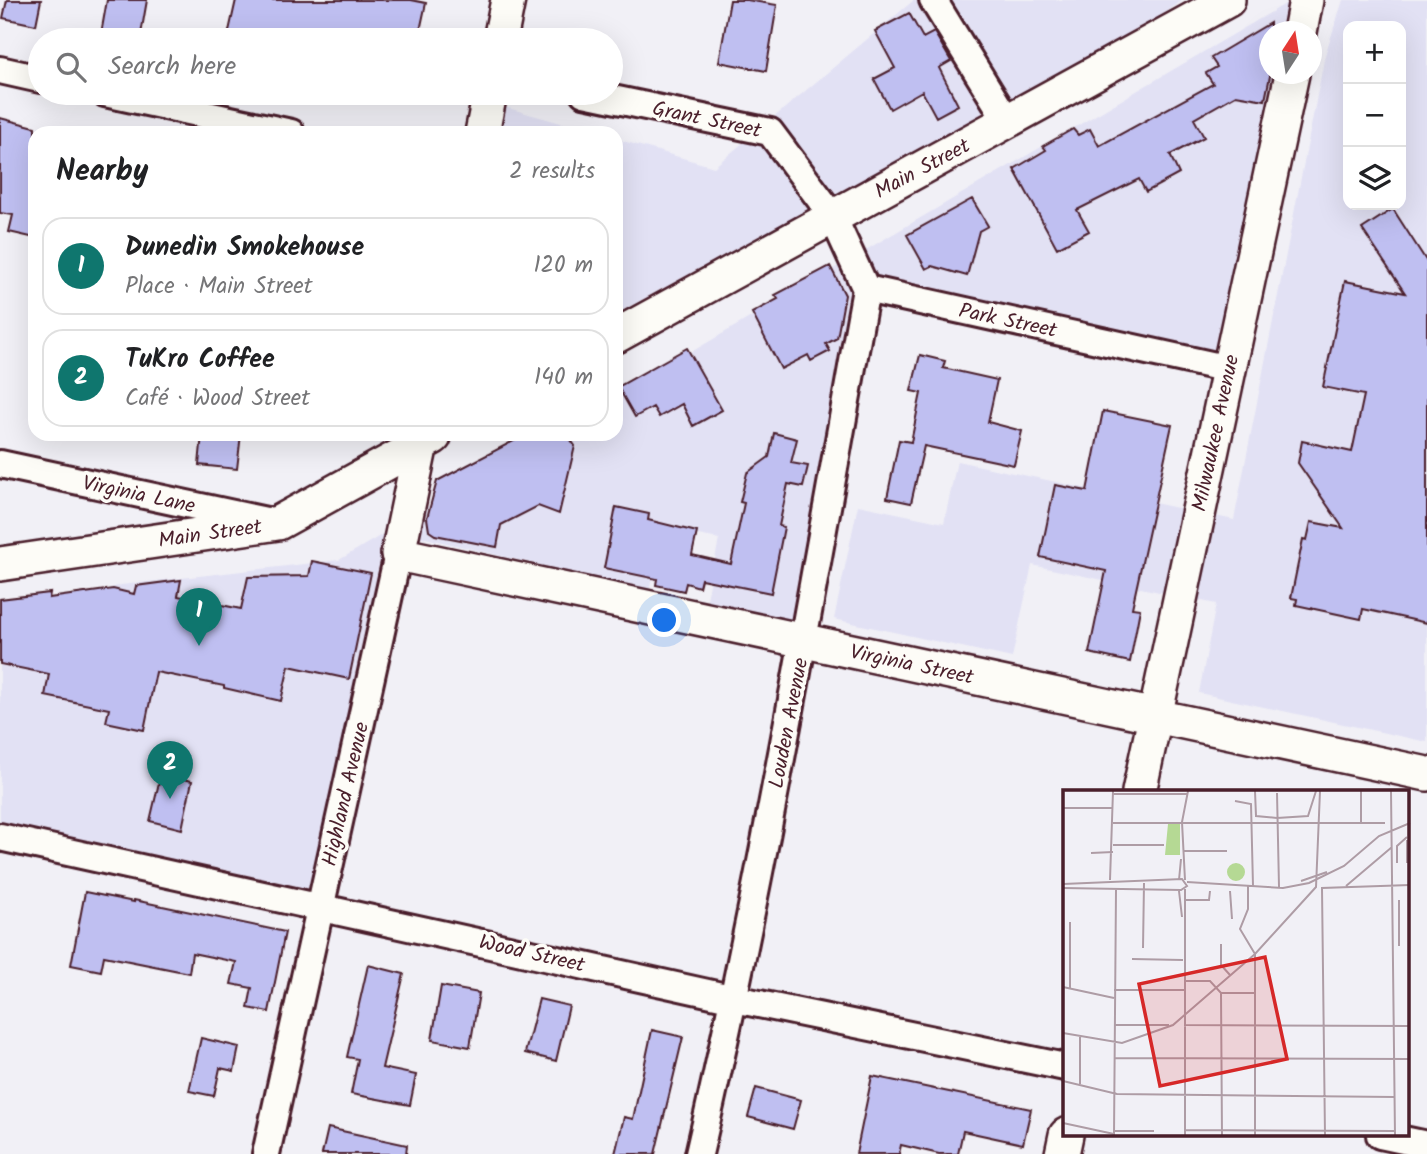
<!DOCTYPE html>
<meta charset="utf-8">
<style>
body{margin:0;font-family:Kalam,sans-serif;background:#f2f2f2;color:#202124}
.controls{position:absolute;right:21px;top:21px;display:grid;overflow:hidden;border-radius:14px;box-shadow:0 7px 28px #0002}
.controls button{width:63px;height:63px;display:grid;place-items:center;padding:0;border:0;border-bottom:2px solid #e0e0e0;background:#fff;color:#202124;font:35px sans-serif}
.compass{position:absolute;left:1259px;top:21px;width:63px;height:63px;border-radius:50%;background:#fff;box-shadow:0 7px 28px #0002;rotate:12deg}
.you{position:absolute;left:665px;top:621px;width:24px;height:24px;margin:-18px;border:5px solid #fff;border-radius:50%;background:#1a73e8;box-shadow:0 0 0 10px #1a73e833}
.badge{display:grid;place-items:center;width:46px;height:46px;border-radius:50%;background:#0f766e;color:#fff;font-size:23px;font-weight:700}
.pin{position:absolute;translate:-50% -58px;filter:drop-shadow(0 2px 4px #0008)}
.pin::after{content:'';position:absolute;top:37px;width:24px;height:21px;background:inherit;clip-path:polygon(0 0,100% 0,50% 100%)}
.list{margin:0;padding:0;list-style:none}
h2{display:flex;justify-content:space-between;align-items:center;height:91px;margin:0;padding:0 28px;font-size:30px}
h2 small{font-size:23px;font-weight:400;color:#757577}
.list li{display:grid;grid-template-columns:46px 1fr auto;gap:21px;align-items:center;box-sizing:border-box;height:98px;margin:0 14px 14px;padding:0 14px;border:2px solid #e0e0e0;border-radius:21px}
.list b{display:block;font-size:26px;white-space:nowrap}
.list p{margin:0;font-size:23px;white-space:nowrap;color:#757577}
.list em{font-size:23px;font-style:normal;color:#757577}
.icon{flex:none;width:38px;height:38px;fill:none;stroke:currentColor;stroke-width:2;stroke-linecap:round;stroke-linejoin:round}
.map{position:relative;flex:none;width:1427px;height:1154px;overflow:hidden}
.search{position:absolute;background:#fff;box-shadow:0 7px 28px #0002;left:28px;top:28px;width:595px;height:77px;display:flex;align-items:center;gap:18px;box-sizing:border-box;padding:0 24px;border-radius:38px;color:#757577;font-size:26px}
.panel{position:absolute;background:#fff;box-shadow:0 7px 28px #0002;left:28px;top:126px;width:595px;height:315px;border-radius:21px}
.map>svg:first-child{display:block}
</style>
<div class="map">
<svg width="1427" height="1154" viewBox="0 0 1427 1154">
<rect width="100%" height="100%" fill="#f1f0f6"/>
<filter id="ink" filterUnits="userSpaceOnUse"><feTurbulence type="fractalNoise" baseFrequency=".0143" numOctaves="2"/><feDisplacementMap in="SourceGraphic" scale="14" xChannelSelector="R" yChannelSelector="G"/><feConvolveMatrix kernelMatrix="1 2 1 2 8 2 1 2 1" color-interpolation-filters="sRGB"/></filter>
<g filter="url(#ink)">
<path fill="#e2e1f4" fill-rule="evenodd" d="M914,0H918L986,113L835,195L780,123L773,118Z
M949,0H1183L1142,29L1011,100Z
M1292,0L1287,31L1270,32V74H1278L1219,351L875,276L864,251Z
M1343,0H1427V742L1199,693L1216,604L1032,565L1012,658L834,619L858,505L944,523L957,461L1234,520L1325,55ZM1348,26H1401V205H1348Z
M501,106L596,133H495Z
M616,139L714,167L744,142L762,146L810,209L616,314Z
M840,265L853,292L793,624L706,604L719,539L662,528L649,591L421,537L419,543L414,542L420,511L552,434H616V396Z
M390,530L310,889L0,822V621L121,585L339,560Z"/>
<path fill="#bfbff1" stroke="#4a1f2b" stroke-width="2" d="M7,0H41L36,25L3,18Z
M107,0H147L140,40L101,34Z
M236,0H411L426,3L418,40H227Z
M730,0H747L777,5L766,71L719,62Z
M909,13L923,38L934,32L951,61L939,68L958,105L936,117L922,91L890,109L874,79L895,68L875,31Z
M1270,23V76L1265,100L1236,95L1194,119L1204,137L1170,155L1179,174L1146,192L1139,179L1077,210L1089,231L1057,248L1014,169L1046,150L1043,146L1073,129L1078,135L1090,129L1099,146L1213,84L1206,73L1217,67L1211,58Z
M0,118L35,127V238L9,232L13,215L0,213Z
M972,199L988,226L979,231L967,276L932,266L926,269L907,235Z
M1393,209L1427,262V623L1363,609L1361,619L1296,605L1297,599L1291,598L1303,539L1307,540L1311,522L1343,528L1298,463L1302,441L1352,452L1364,395L1323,387L1345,281L1405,293L1362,229Z
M830,266L845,295L837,338L826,344L830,351L811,361L808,355L781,369L752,313L778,299L775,295Z
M687,348L722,410L693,426L682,404L659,417L653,407L635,417L618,387Z
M920,355L945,361L943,368L997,380L988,422L1022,431L1014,465L924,446L911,503L887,498L899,440L911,442L921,393L911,391Z
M1103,411L1172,425L1132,608L1140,609L1130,662L1089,653L1106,571L1040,557L1055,485L1087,491Z
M774,433L797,439L791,463L808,466L803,487L788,484L779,526L784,527L771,593L701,579L699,587L686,583L684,591L656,585L657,579L604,568L616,507L649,514L648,520L697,532L692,555L731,564L744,503L740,502L747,473L769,457Z
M202,434H241L237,469L199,465Z
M527,434H567L575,446L559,514L538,506L501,525L497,547L435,535L429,531L427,518L437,481Z
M312,561L371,573L349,679L289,666L281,701L224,688V686L156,672L144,730L106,722L109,709L45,696L49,674L0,664V599L50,593L49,598L113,589L134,594L136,586L181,580L178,596L241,609L248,577L309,576Z
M161,774L192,781L182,829L150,821Z
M85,892L134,902V900L285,932L269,1012L248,1008L252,988L231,984L236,962L192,953L189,973L104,956L101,971L71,965Z
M368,965L404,974L382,1068L416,1075L410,1105L351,1094L358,1059L347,1057Z
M441,986L479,993L470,1047L432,1040Z
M539,999L569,1006L556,1061L525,1053Z
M652,1030L683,1037L655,1154H615L624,1117L633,1119Z
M201,1038L239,1047L234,1071L220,1068L214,1096L189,1091Z
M872,1076L1031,1109L1023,1144L963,1131L958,1154H939L901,1145L899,1154H856Z
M756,1088L801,1100L793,1129L748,1117Z
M328,1128L407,1145L406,1154H322Z"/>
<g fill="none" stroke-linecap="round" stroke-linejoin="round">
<defs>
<path id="minor" d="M933,0L1008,122
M0,70L40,79
M105,93L291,133
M584,93L770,132L832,215L866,289L1229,369
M0,464L266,521
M0,837L735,999L1065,1067
M1380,1135L1427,1145
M266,1154L398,554
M699,1154C765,868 814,578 866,289"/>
<path id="tertiary" d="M1300,32L1306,0
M500,40L508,0
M482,133L490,93
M616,336C819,223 1025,113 1228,0
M423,434L398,554L1427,774
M0,564L278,523L434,437
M1139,792L1292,74
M1062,1154L1066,1135"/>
</defs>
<use href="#minor" stroke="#4a1f2b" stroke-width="32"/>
<use href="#tertiary" stroke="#4a1f2b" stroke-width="38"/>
<use href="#minor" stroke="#fdfcf7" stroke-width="26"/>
<use href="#tertiary" stroke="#fdfcf7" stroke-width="33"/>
</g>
</g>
<g text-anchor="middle" stroke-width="7" stroke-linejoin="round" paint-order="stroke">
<g font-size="21" fill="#4a1f2b" stroke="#fdfcf7">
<text transform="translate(707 119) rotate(12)" y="7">Grant Street</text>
<text transform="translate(922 168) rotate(-28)" y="7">Main Street</text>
<text transform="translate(1008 320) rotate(12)" y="7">Park Street</text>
<text transform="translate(1215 433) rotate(-78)" y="7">Milwaukee Avenue</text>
<text transform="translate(139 494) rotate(12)" y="7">Virginia Lane</text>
<text transform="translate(210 533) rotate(-8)" y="7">Main Street</text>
<text transform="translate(912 664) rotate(12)" y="7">Virginia Street</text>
<text transform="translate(788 723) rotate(-79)" y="7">Louden Avenue</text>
<text transform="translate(345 794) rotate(-77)" y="7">Highland Avenue</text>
<text transform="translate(532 953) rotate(13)" y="7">Wood Street</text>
</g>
</g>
<g transform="translate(1063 790)">
<rect width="346" height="346" fill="#f1f0f6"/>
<path d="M105,34H117V65H102ZM164 82a9 9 0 1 1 18 0a9 9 0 1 1-18 0Z" fill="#b5d994"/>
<path fill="none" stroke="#ae9ca5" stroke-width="2" d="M192,1L193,26L214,28L245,26L253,1M298,1V34M328,1L332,346M214,3L216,97M50,4H125M172,11L188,14L190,96M0,18H49M50,33H322M344,50V73M50,55H101M120,61H164M28,63L50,62M334,73V56L344,47M47,90L50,1M116,90L118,69M122,90L119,32L125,1M238,91L264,82M124,92L220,98L246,93L281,76L316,46L347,33M0,94L119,89L124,96L118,100L0,98M185,96V119L177,139L192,164V346M283,96L329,57M116,101L119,127M167,101L169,129M122,110H146L147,101M7,132V198M158,154V175L167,185M336,156V110M80,158L81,93M69,169L120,170M121,191H147L158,203H192M0,197L51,208M51,200H121M158,203L159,346M52,235H106M121,235L347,236M0,243L59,253L110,235L192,164L253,97L257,1M51,268L347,269M0,291L54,304L332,307M17,294V247M0,333L51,344M122,340L332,341M51,341H91M51,346L53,100M122,346V99M262,346L259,98L347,95"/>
<path fill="#d62828" fill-opacity="0.15" stroke="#d62828" stroke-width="3.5" d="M202,167L224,269L97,296L76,194Z"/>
<rect width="346" height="346" fill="none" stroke="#4a1f2b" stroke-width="3.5"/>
</g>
</svg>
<div class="controls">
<button>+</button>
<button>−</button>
<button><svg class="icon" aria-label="layers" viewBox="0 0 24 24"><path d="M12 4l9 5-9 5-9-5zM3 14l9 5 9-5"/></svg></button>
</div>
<svg class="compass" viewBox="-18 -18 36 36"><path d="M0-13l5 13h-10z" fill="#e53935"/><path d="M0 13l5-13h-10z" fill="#757577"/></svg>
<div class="you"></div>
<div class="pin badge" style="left:199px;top:646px">1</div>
<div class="pin badge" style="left:170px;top:799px">2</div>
<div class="search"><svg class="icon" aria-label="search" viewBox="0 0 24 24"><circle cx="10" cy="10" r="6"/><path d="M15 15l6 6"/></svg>Search here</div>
<section class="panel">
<h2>Nearby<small>2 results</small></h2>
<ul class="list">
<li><span class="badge">1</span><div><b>Dunedin Smokehouse</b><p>Place · Main Street</p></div><em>120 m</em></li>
<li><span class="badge">2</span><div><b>TuKro Coffee</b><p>Café · Wood Street</p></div><em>140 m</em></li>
</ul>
</section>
</div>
